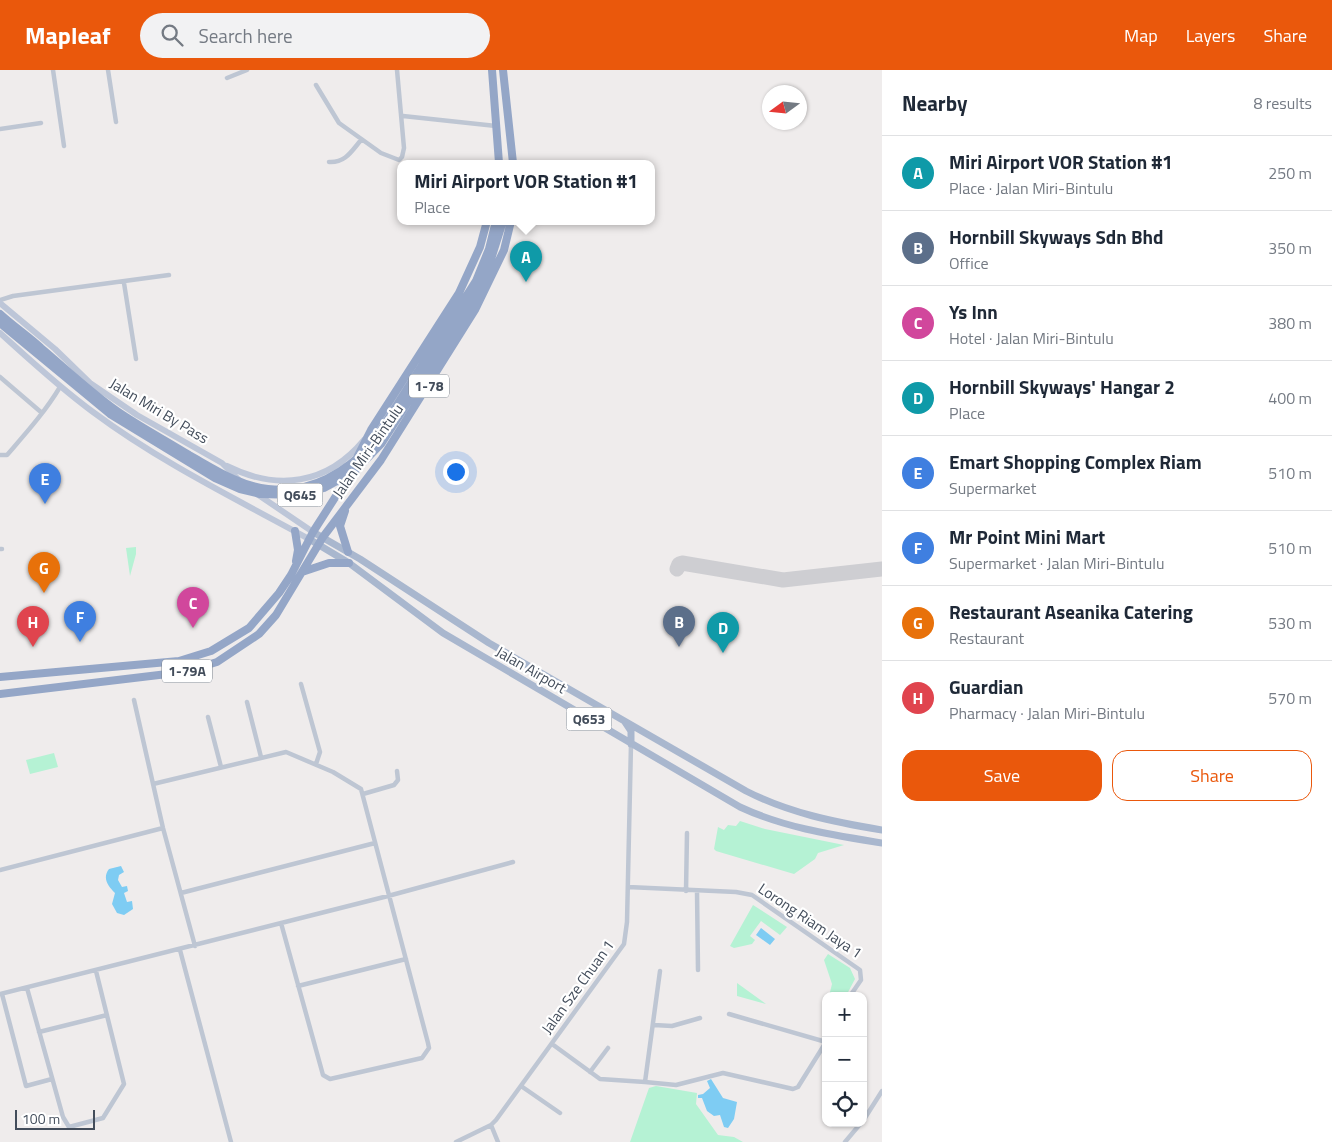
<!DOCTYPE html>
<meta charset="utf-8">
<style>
body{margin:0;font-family:"Titillium Web",sans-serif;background:#f2f2f3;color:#1f2937}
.controls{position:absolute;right:15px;bottom:15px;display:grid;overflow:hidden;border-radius:10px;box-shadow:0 1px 4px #0004}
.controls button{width:45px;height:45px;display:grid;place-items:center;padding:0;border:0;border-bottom:1px solid #e0e1e3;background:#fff;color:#1f2937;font:25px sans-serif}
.compass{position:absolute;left:762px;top:15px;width:45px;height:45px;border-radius:50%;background:#fff;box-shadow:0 1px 4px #0004;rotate:255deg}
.scale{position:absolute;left:15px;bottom:12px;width:80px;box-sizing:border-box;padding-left:5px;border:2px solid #434d5b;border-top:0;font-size:14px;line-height:18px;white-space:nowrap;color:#434d5b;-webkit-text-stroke:4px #fff;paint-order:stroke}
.you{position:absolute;left:455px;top:401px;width:18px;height:18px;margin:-12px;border:4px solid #fff;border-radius:50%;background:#1a73e8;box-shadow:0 0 0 8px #1a73e833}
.badge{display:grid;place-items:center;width:32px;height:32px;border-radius:50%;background:#ea580c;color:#fff;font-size:16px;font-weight:700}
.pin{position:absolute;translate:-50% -41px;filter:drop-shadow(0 1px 2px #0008)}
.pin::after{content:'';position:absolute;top:26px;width:18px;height:15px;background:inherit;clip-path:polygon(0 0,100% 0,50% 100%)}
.popup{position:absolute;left:397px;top:90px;width:258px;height:65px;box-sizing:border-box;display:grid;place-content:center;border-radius:10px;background:#fff;filter:drop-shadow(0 1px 4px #0005);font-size:16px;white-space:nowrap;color:#747a83}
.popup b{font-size:19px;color:#1f2937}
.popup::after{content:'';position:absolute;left:50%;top:100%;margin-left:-10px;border:10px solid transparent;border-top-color:#fff}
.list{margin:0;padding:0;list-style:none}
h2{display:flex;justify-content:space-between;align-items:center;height:65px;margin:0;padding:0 20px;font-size:21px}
h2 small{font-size:16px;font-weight:400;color:#747a83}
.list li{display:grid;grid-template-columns:32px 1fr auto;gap:15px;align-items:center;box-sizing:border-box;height:75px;padding:0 20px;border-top:1px solid #e0e1e3}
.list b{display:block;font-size:19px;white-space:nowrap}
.list p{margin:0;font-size:16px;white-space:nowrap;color:#747a83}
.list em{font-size:16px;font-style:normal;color:#747a83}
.actions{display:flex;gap:10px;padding:15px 20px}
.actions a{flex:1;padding:11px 0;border:1px solid #ea580c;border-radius:15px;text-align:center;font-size:18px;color:#ea580c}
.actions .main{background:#ea580c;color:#fff}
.icon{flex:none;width:28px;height:28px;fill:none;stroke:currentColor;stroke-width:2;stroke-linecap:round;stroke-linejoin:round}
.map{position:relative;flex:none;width:882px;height:1072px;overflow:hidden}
header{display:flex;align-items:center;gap:30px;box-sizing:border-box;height:70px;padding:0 25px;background:#ea580c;color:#fff}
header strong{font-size:24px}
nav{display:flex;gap:28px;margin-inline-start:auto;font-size:18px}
.search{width:350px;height:45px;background:#f2f2f3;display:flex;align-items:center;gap:12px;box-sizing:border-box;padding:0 18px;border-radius:28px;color:#747a83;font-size:19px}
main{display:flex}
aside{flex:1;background:#fff}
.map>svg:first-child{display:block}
</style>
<header>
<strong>Mapleaf</strong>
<div class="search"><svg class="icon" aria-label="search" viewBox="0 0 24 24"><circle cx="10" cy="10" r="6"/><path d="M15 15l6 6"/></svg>Search here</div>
<nav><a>Map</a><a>Layers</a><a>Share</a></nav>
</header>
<main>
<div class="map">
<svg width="882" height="1072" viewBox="0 0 882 1072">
<rect width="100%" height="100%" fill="#efecec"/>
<path fill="#b5f2d4" d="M136,477V484L130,506L126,478Z
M54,683L58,697L30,704L26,690Z
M740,751L765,759L844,775L818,783L815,789L794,804L716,781L714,779L718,757L724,760L728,755L736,756Z
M753,835L787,857L780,865L761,851L750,866L755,870L752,874L734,878L730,876Z
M828,884L850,898L855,909L846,926H829L832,914L824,890Z
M737,913L766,934L737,926Z
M656,1016L697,1023L696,1034L718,1065L734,1067L743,1072H630L649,1018Z"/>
<path fill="#7eccf3" d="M121,796L124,802L119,805L118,810L122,817L127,816L128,821L124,823L127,832L132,831L133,839L124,845L117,843L112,834L115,823C108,816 102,808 109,799Z
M761,858L775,869L770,875L756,865Z
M711,1009L723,1028L737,1032L734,1049L728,1058L724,1057L720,1045L714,1046L707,1041L702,1028H698V1025L703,1024L710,1018L707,1011Z"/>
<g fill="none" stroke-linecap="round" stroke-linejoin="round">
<path stroke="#ceced2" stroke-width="15" d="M677,499L679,494L682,493L783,510L882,499"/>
<path stroke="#bec6d3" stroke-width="4.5" d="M53,0L64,76
M108,0L116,52
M227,8L247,0
M316,15L339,53L381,83L399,90L402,87L404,78L397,0
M403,46L496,56
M0,59L41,53
M329,92C345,93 351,82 361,70
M124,213L136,289
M0,230L13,226L169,205
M0,307L42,343
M0,385H7C26,363 45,342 60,317
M0,479H2
M301,614L320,682L316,694
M134,630L163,758L195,876
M247,632L261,687
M208,647L221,697
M153,714L286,682L333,702L361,719L428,973L429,978L422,988L330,1009L323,1005L281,853
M363,724L394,715L398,710L397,701
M0,800L163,758
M628,817L736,822L752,825L860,900L861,910L850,926
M686,821L687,763
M697,821L698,900
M181,823L375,773
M180,880L231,1072
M298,916L406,889
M27,918L63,1047L69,1057L103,1048L124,1014L96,901
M0,924L388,826L513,792
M2,924L26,1016L52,1009
M729,944L826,972
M654,955L672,956L700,948
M39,962L107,945
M552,974L600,1009L645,1012L660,901
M590,1002L608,978
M645,1012L676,1015L723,1003L793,1019L798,1017L826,972
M521,1016L560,1043
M863,1051L882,1021
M491,1055L498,1072
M456,1072L491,1055L496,1050L624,874L627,852L631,674
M845,1072L861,1053"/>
<path stroke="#bdc6d8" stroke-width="6" d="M0,233L55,279L90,313L137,345L222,393L239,410
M0,263C30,290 60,318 93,342C160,392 236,429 309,469
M227,396C277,421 327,415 364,370
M257,424L313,462"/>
<path stroke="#a9b7ce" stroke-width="7" d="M313,462L360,489L489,573L746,721C789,743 834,752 882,760
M309,469L349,493L443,563L740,737C785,758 833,765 882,773
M625,652L631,661V674"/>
<path stroke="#94a6c7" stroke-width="8" d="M492,0L499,93
M503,0L513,93
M0,244C13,256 28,266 41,278C66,299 90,322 117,341C140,357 165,370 189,385C214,399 239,416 268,419C310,424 344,404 372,374L476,211L489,179L496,151
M0,253L110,344L215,408L240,419L260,424L298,425L324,418L355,401L381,374L472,232L486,205L503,151
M345,441L340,456L348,482
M295,461L298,480L296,491
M302,502L329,493H349
M0,607L179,591L211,581L249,558L279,523L291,505L313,462L343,415L371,360L459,223L480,177L487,151
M0,624L184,602L217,592L259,564L276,545L323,467L381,390L475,240L504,180L511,151"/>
</g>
<g text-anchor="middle" stroke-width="4.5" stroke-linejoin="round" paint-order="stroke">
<g fill="#fff" stroke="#7b828c" stroke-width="1">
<rect x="409" y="304.5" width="40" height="23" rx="4"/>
<rect x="277.5" y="413.5" width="45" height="23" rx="4"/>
<rect x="162" y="589.5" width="50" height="23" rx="4"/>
<rect x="566.5" y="637.5" width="45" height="23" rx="4"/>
</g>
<g font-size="14" font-weight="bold" fill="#434d5b">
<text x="429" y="321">1-78</text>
<text x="300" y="430">Q645</text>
<text x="187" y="606">1-79A</text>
<text x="589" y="654">Q653</text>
</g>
<g font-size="15" fill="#434d5b" stroke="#fff">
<text transform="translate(159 341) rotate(31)" y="5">Jalan Miri By Pass</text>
<text transform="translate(368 381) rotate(-55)" y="5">Jalan Miri-Bintulu</text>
<text transform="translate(531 600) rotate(30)" y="5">Jalan Airport</text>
<text transform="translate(810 851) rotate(34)" y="5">Lorong Riam Jaya 1</text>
<text transform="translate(578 917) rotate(-54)" y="5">Jalan Sze Chuan 1</text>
</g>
</g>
</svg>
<div class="controls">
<button>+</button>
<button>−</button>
<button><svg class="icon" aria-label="locate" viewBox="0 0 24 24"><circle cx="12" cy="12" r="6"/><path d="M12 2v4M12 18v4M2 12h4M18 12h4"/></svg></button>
</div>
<svg class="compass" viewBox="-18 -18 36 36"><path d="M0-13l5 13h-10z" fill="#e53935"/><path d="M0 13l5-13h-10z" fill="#747a83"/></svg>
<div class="scale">100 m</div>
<div class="you"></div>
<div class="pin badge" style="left:526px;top:212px;background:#0f9aa8">A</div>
<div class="popup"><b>Miri Airport VOR Station #1</b>Place</div>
<div class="pin badge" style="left:679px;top:577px;background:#5c6f8a">B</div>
<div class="pin badge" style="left:193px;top:558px;background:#d1479c">C</div>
<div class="pin badge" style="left:723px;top:583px;background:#0f9aa8">D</div>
<div class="pin badge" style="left:45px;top:434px;background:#3f7fe0">E</div>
<div class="pin badge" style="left:80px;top:572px;background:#3f7fe0">F</div>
<div class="pin badge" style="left:44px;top:523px;background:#e8710a">G</div>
<div class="pin badge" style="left:33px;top:577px;background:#e0444e">H</div>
</div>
<aside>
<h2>Nearby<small>8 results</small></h2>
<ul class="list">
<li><span class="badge" style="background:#0f9aa8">A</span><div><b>Miri Airport VOR Station #1</b><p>Place · Jalan Miri-Bintulu</p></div><em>250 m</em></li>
<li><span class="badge" style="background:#5c6f8a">B</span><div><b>Hornbill Skyways Sdn Bhd</b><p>Office</p></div><em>350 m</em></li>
<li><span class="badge" style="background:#d1479c">C</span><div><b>Ys Inn</b><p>Hotel · Jalan Miri-Bintulu</p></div><em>380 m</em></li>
<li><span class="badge" style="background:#0f9aa8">D</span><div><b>Hornbill Skyways' Hangar 2</b><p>Place</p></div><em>400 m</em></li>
<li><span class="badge" style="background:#3f7fe0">E</span><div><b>Emart Shopping Complex Riam</b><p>Supermarket</p></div><em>510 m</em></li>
<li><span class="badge" style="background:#3f7fe0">F</span><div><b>Mr Point Mini Mart</b><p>Supermarket · Jalan Miri-Bintulu</p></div><em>510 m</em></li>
<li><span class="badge" style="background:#e8710a">G</span><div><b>Restaurant Aseanika Catering</b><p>Restaurant</p></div><em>530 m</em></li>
<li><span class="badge" style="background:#e0444e">H</span><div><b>Guardian</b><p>Pharmacy · Jalan Miri-Bintulu</p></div><em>570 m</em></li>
</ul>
<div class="actions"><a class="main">Save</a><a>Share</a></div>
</aside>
</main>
